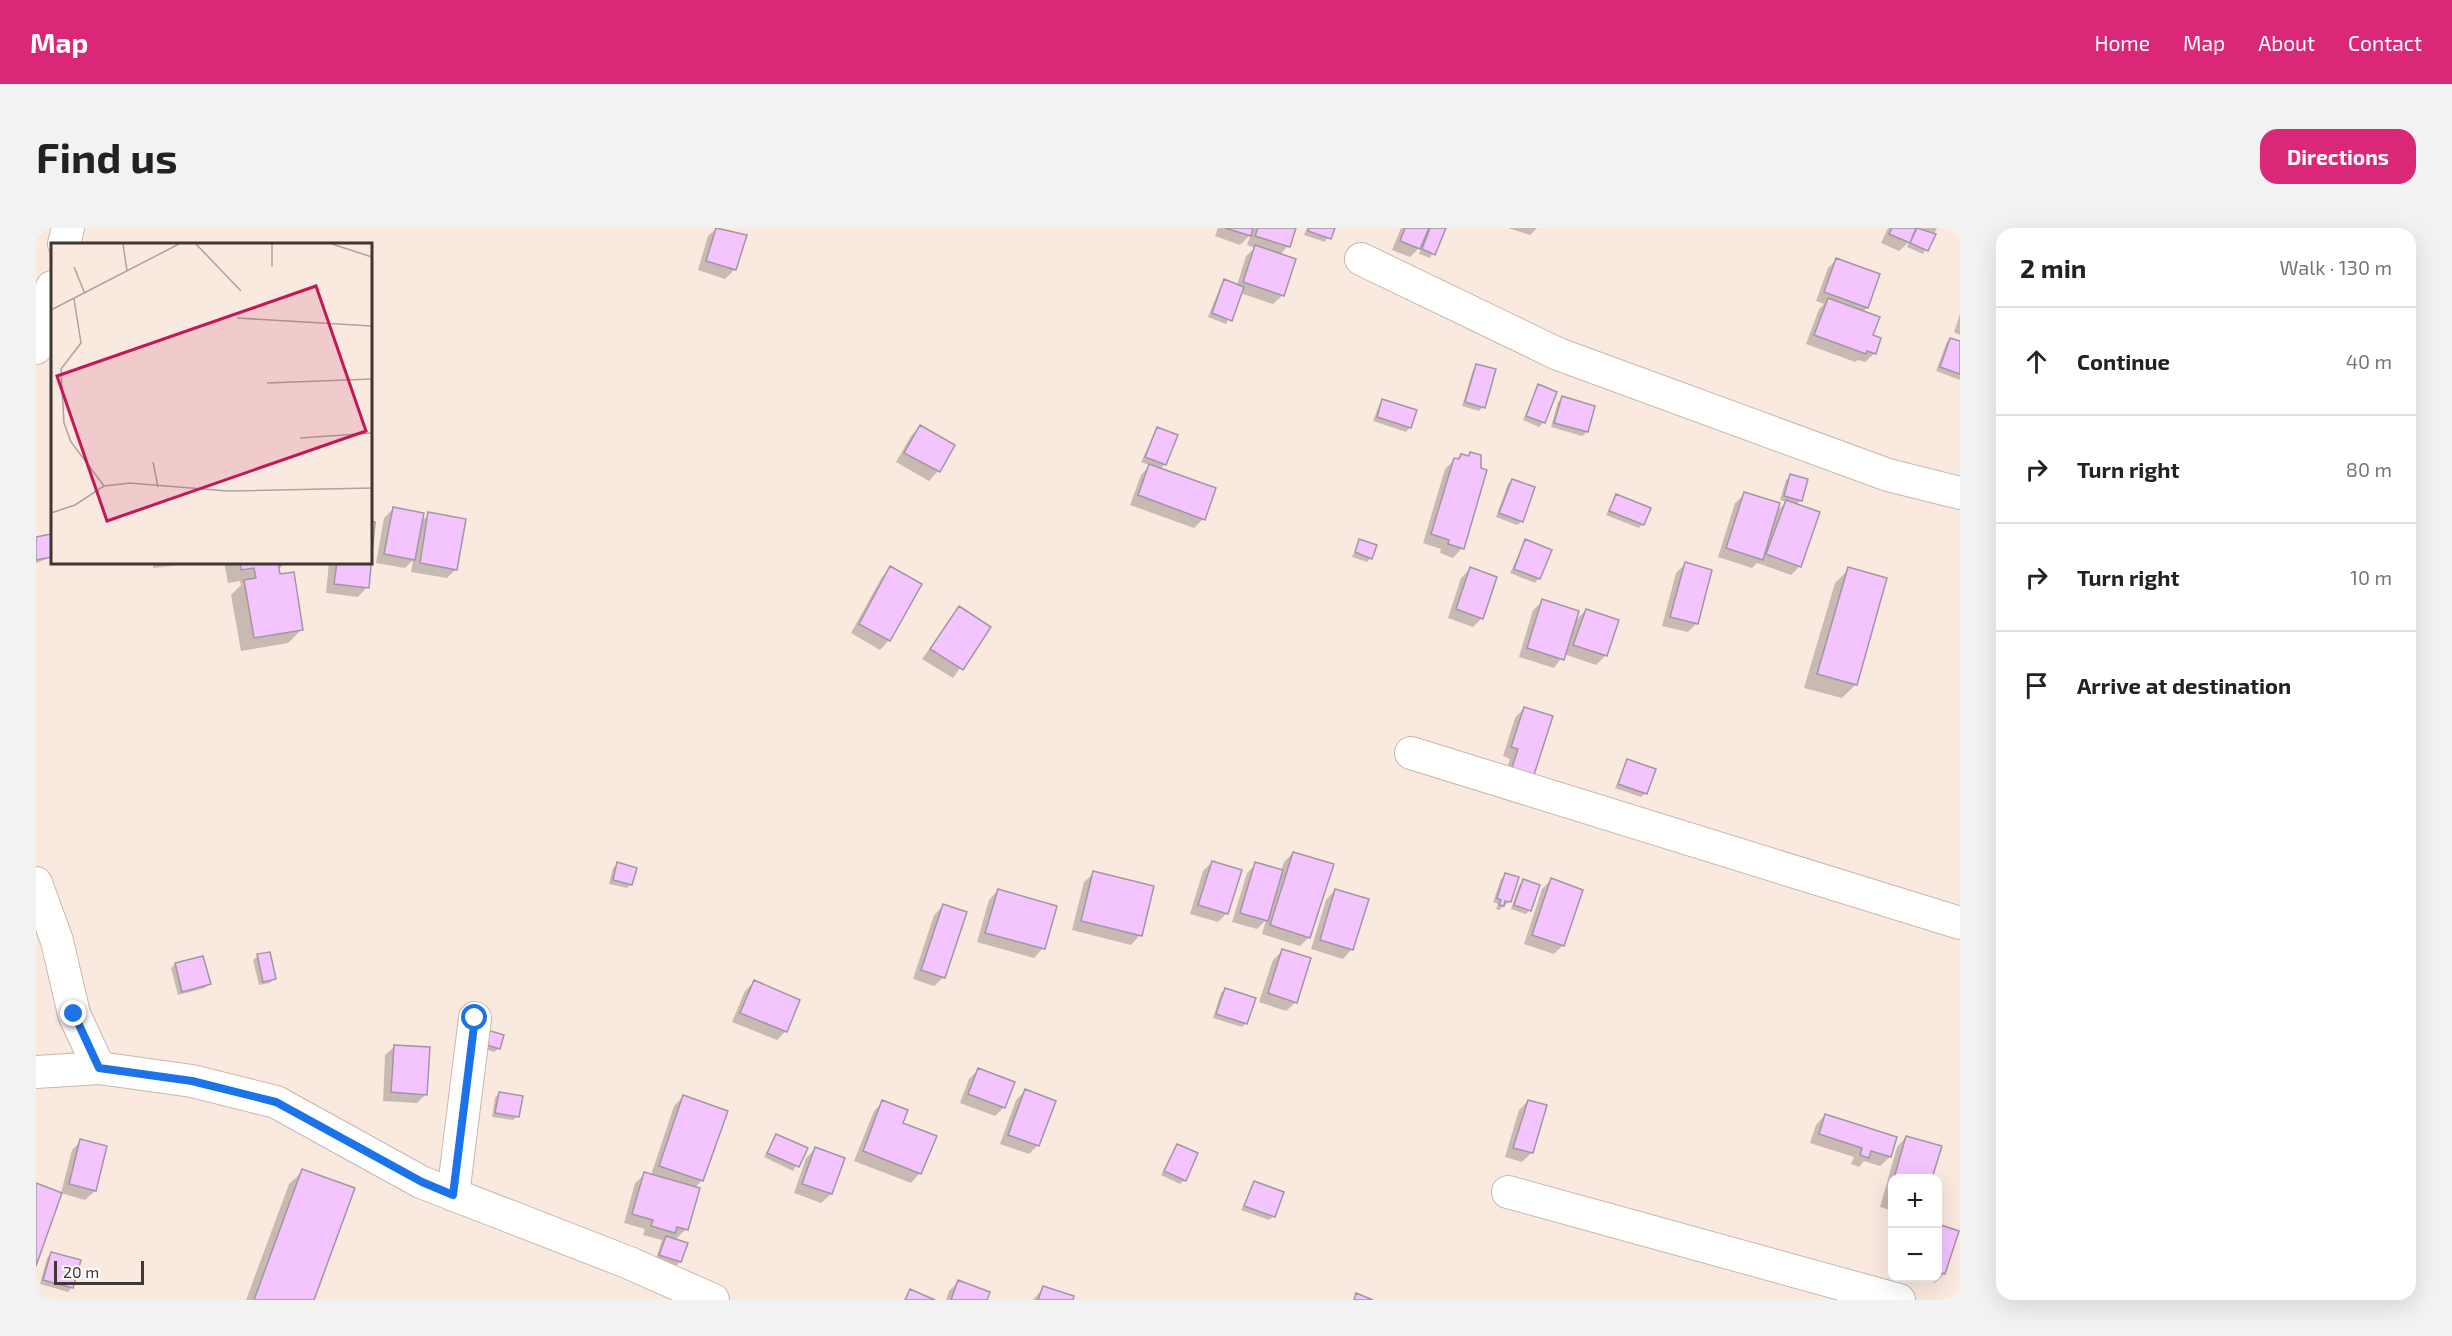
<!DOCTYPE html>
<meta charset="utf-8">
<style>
body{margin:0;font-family:"Exo 2",sans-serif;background:#f2f2f2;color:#222}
.controls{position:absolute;right:18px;bottom:18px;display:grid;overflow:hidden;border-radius:12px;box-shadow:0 6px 24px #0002}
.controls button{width:54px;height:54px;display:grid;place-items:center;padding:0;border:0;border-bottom:2px solid #e0e0e0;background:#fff;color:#222;font:30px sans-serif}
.scale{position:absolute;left:18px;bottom:15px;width:90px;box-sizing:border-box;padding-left:6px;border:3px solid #3e3733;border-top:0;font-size:16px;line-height:21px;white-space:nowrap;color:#3e3733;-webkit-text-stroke:4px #fff;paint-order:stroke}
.stop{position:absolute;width:18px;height:18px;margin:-14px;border:4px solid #1a73e8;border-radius:50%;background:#fff}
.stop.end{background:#1a73e8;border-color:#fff;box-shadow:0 2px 6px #0008}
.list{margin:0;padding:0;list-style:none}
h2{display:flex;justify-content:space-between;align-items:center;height:78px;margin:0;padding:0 24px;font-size:26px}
h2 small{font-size:20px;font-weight:400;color:#767676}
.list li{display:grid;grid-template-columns:39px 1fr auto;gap:18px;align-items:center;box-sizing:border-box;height:108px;padding:0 24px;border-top:2px solid #e0e0e0}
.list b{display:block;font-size:22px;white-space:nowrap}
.list em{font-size:20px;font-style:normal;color:#767676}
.icon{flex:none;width:33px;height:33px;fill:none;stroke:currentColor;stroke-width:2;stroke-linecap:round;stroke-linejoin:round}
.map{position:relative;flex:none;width:1924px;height:1072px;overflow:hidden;border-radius:18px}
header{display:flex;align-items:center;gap:36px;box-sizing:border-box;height:84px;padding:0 30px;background:#db2777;color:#fff}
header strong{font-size:28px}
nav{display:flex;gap:33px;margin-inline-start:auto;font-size:21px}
.intro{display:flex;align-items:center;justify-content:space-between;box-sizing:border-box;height:144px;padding:0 36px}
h1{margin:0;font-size:42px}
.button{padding:15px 27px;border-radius:18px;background:#db2777;color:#fff;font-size:21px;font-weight:700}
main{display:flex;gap:36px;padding:0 36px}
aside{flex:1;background:#fff;border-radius:18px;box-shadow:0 6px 24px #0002}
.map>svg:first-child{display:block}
</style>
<header>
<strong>Map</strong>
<nav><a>Home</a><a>Map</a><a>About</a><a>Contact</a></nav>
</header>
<div class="intro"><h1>Find us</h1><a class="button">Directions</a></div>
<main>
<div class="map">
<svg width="1924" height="1072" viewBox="0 0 1924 1072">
<rect width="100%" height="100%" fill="#fae9df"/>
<path fill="#0003" d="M681,0L709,8L699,41L689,51L662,42L672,8Z
M1182,0H1258L1252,18L1244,27L1247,67L1237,76L1204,65L1190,96L1172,89L1185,57L1189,53L1201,57L1210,28L1219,20L1211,17L1215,6L1204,17L1179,8Z
M1271,0H1297L1289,14L1268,7Z
M1365,0H1408L1394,30L1383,26L1386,17L1374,29L1356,22Z
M1472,0H1501L1494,7Z
M1852,0H1901L1887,26L1871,19L1874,13L1863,23L1845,15Z
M1801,31L1842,47L1831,80L1826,84L1839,125L1829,134L1822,132L1819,134L1770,116L1783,81L1788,76L1780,73L1792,40Z
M1924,86V107L1918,104Z
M1914,111L1924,115V152L1900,143L1910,116Z
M1441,138L1447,179L1443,183L1426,178L1437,142Z
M1502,158L1508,194L1503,199L1487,192Z
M1526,170L1551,204L1546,208L1515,199L1522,174Z
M1347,173L1374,199L1370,204L1337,193L1343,177Z
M884,198L917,217L902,243L893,253L860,234L875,208Z
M1121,201L1129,236L1124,241L1167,291L1158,300L1094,277L1105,247L1114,237L1105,234Z
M1435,225L1443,242L1449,243L1426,320L1417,330L1404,325L1405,321L1387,315L1409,241L1419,231L1426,228L1431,229Z
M1755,248L1765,272L1760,277L1764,338L1755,347L1721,335L1716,340L1682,329L1699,275L1709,266L1740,284L1750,274L1744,272L1750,252Z
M1476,252L1486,293L1481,297L1460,289L1472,256Z
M1581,267L1607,296L1603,300L1570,287Z
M357,281L385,294L393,286L420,341L411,350L375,344L377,332L369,340L340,335L348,290Z
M14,308L16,329L0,335V310Z
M1324,313L1335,330L1331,334L1316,329Z
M1489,313L1503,350L1499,355L1474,345Z
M117,334H168L117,340Z
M188,334H250L242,342L266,401L252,415L205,423L195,367L205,357L204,353L192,355Z
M293,334H334L331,359L322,369L290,365Z
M1649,336L1661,395L1652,404L1626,398L1640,345Z
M855,340L884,356L853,412L844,422L815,405L846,349Z
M1434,341L1446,390L1437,399L1412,390L1425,350Z
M1813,341L1820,456L1806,470L1768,460L1799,355Z
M1507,373L1538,394L1550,382L1581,393L1569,428L1560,437L1528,426L1518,440L1483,429L1497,382Z
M923,380L953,400L917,450L886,431Z
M1488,480L1515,489L1465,557L1474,531L1467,528L1479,490Z
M1592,532L1610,565L1605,569L1579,560Z
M1257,625L1273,709L1264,718L1226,706L1230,692L1221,701L1196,694L1211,645L1220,636L1245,643L1248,634Z
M1176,634L1191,685L1182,694L1154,686L1167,643Z
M582,636L595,656L591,660L573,656L577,640Z
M1058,645L1104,707L1095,717L1036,702L1048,654Z
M1469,647L1473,674L1463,682L1460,681L1462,676L1457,674L1465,651Z
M1515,652L1527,717L1518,726L1488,716L1506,661Z
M1488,653L1494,682L1490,686L1475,681L1483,657Z
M962,662L1007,720L998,730L941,714L953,672Z
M1299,662L1316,721L1307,731L1275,721L1290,672Z
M908,677V749L898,758L877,751L898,687Z
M1246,723L1260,774L1250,783L1223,774L1237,732Z
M222,728L238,751L234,755L223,757L217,732Z
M139,736L173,756L169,760L142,767L135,740Z
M718,754L750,803L741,812L696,794L709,763Z
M1189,761L1210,795L1206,799L1177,790L1185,765Z
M444,807L463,820L458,824L441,819Z
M359,818L390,866L381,875L347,873L349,827Z
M942,842L968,879L959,888L924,875L933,851Z
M989,863L1002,917L993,926L964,916L980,872Z
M463,865L482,888L477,892L456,889L459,870Z
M647,869L666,952L659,960L650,1001L639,1012L644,1034L640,1038L620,1031L626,1012L607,1007L609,1001L588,995L599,955L609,946L615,947L638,878Z
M1492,873L1509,878L1495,925L1486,934L1469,929L1483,882Z
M847,874L865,896L884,945L875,955L818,933L838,883Z
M1789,887L1859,910L1854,929L1844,938L1828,933L1823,939L1815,936L1818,929L1774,915L1780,897Z
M740,907L770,921L757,943L728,929Z
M1870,909L1904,919L1895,950H1856V983L1844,979L1861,919Z
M45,913L59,963L49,972L25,965L36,922Z
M1142,917L1149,952L1144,956L1125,947Z
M779,921L808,931L795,966L785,975L758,965L770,930Z
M267,943L276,1072H210L253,956Z
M1218,955L1238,988L1233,992L1205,982Z
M1902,998L1921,1004L1908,1046L1899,1055L1883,1050H1902Z
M15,1026L36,1059L32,1064L4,1056L11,1030Z
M922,1054L950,1072H910L913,1063Z
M1008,1059L1035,1072H997Z"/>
<path fill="#f4c4ff" stroke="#a196a3" stroke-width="1.5" d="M680,0L711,7L700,42L670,33Z
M1189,0H1217L1215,8Z
M1222,0H1260L1254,19L1219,8Z
M1273,0H1299L1295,11L1272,3Z
M1369,0H1393L1384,21L1364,13Z
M1394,0H1410L1399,27L1386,21Z
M1856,0H1880L1874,15L1853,6Z
M1881,0L1900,6L1892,23L1874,15Z
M1219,17L1260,31L1248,68L1207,54Z
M1800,30L1844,46L1832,80L1788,64Z
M1188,51L1208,59L1196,93L1176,85Z
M1792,70L1844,89L1837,107L1845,110L1840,126L1831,123L1830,126L1778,107Z
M1914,110L1924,113V146L1904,139Z
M1440,136L1460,141L1449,180L1429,174Z
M1502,156L1521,164L1509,195L1490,188Z
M1526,168L1559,178L1552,204L1518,195Z
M1346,171L1381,182L1375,200L1341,189Z
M884,197L919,217L904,244L868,225Z
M1121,199L1142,207L1130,237L1109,229Z
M1434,224L1445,227V240L1451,242L1428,321L1412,316L1413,312L1395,306L1418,230L1423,231L1425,226L1433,228Z
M1113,236L1180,260L1169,292L1102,267Z
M1754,246L1772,251L1766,273L1748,268Z
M1476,251L1499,259L1487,294L1463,285Z
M1708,264L1744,275L1727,332L1690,320Z
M1580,266L1615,280L1608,297L1573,283Z
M1750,272L1784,284L1765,339L1730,326Z
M357,279L388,285L379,332L348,326Z
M392,284L430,291L421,342L384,335Z
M334,293L339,294L333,360L298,356L301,334H334Z
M15,306L16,329L0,332V309Z
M1323,311L1341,317L1336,331L1319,324Z
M1489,311L1516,322L1504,351L1478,341Z
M204,334H242L244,346L258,344L267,402L218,410L208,352L220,350L218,340L205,342Z
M1649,334L1676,342L1662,396L1634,389Z
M854,338L886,356L854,413L823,396Z
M1434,339L1461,349L1447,391L1420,381Z
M1812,339L1851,350L1821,457L1781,446Z
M1506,371L1543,383L1528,432L1491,420Z
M923,378L955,399L927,442L894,421Z
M1550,381L1583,392L1571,428L1537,417Z
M1488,479L1517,488L1495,556L1473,548L1482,521L1475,519Z
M1591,531L1620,541L1611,566L1582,556Z
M1257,624L1298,636L1274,710L1234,697Z
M1176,633L1206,642L1192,686L1162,677Z
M581,634L601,640L596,657L577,652Z
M1219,634L1247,642L1232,693L1204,685Z
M1057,643L1118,658L1106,708L1045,693Z
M1469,645L1483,649L1475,674L1469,673L1468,678L1463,677L1465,672L1461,670Z
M1515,650L1547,662L1528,718L1496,707Z
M1487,651L1504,657L1495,683L1478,677Z
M962,661L1021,678L1009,721L949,705Z
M1299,661L1333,671L1317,722L1284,712Z
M907,676L931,684L909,750L885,742Z
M1246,721L1275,730L1261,775L1232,765Z
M234,724L240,751L227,754L221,726Z
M167,728L175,756L146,764L139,735Z
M718,752L764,772L751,804L704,785Z
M1189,760L1220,770L1211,796L1180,786Z
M448,801L468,807L464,821L444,815Z
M358,817L394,819L391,867L355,864Z
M942,840L979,854L969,880L932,866Z
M989,861L1020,873L1003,918L972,907Z
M463,864L487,868L483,889L459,885Z
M647,867L692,883L667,953L623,938Z
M846,872L872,882L867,895L901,908L885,946L827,923Z
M1492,872L1511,877L1497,925L1477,920Z
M1789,886L1861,909L1855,929L1835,923L1833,930L1824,927L1826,920L1783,906Z
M740,906L772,920L763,939L731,925Z
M1870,908L1906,918L1896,950H1858Z
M44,911L71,918L60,963L33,956Z
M1141,916L1162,925L1150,953L1128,943Z
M779,919L809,930L796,966L766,956Z
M266,941L319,960L278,1072H218Z
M608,944L664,960L652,1002L641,999L639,1005L615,998L617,992L596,986Z
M1218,953L1248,964L1239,989L1208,978Z
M0,955L26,965L0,1038Z
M1902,996L1923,1003L1909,1046L1902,1044Z
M630,1008L652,1015L645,1034L623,1027Z
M15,1024L45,1032L37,1060L7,1052Z
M922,1052L954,1064L951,1072H915Z
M1007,1058L1038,1068L1037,1072H1002Z
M874,1061L899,1072H869Z
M1320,1065L1337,1072H1318Z"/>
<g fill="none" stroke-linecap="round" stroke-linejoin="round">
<defs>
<path id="minor" d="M28,16L32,0
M1325,31L1522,126L1852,247L1924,265
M0,120L16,59
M1375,525L1924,695
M0,655L21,713L38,786L63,840
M0,844L63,840L156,853L240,874L385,954L591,1034L677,1072
M1472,964L1863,1072
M417,967L439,790"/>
</defs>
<use href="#minor" stroke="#c7b7ad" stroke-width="34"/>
<use href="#minor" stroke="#fff" stroke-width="32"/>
</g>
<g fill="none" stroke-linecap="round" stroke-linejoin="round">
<path stroke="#1a73e8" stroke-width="8" d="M38,786L63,840L156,853L240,874L386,954L417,967L439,790"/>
</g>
<g transform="translate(15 15)">
<rect width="321" height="321" fill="#fae9df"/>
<path fill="none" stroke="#afa29a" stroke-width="1.5" d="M72,1L76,28M145,1L190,48M221,1V24M281,1L321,14M23,24L34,51M23,56L30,100L10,126L13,180L20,199L53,243M0,67L128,1M186,75L321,83M216,140L321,136M249,195L321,190M102,219L107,244M0,270L24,262L53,243L79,240L176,248L321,245"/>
<path fill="#c2185b" fill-opacity="0.15" stroke="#c2185b" stroke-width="3" d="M265,43L315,188L56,278L6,133Z"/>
<rect width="321" height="321" fill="none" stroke="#3e3733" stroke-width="3"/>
</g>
</svg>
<div class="controls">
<button>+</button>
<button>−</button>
</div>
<div class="scale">20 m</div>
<div class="stop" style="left:439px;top:790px"></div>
<div class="stop end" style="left:38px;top:786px"></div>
</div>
<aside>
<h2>2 min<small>Walk · 130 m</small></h2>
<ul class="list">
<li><svg class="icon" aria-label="ahead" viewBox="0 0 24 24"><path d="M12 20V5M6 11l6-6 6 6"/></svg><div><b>Continue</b></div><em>40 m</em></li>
<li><svg class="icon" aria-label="right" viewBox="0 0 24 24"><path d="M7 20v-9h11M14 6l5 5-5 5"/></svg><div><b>Turn right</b></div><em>80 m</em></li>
<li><svg class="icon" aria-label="right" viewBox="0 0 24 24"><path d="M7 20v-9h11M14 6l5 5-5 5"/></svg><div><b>Turn right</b></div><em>10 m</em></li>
<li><svg class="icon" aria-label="arrive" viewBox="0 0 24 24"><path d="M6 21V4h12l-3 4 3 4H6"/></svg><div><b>Arrive at destination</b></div></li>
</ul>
</aside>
</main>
